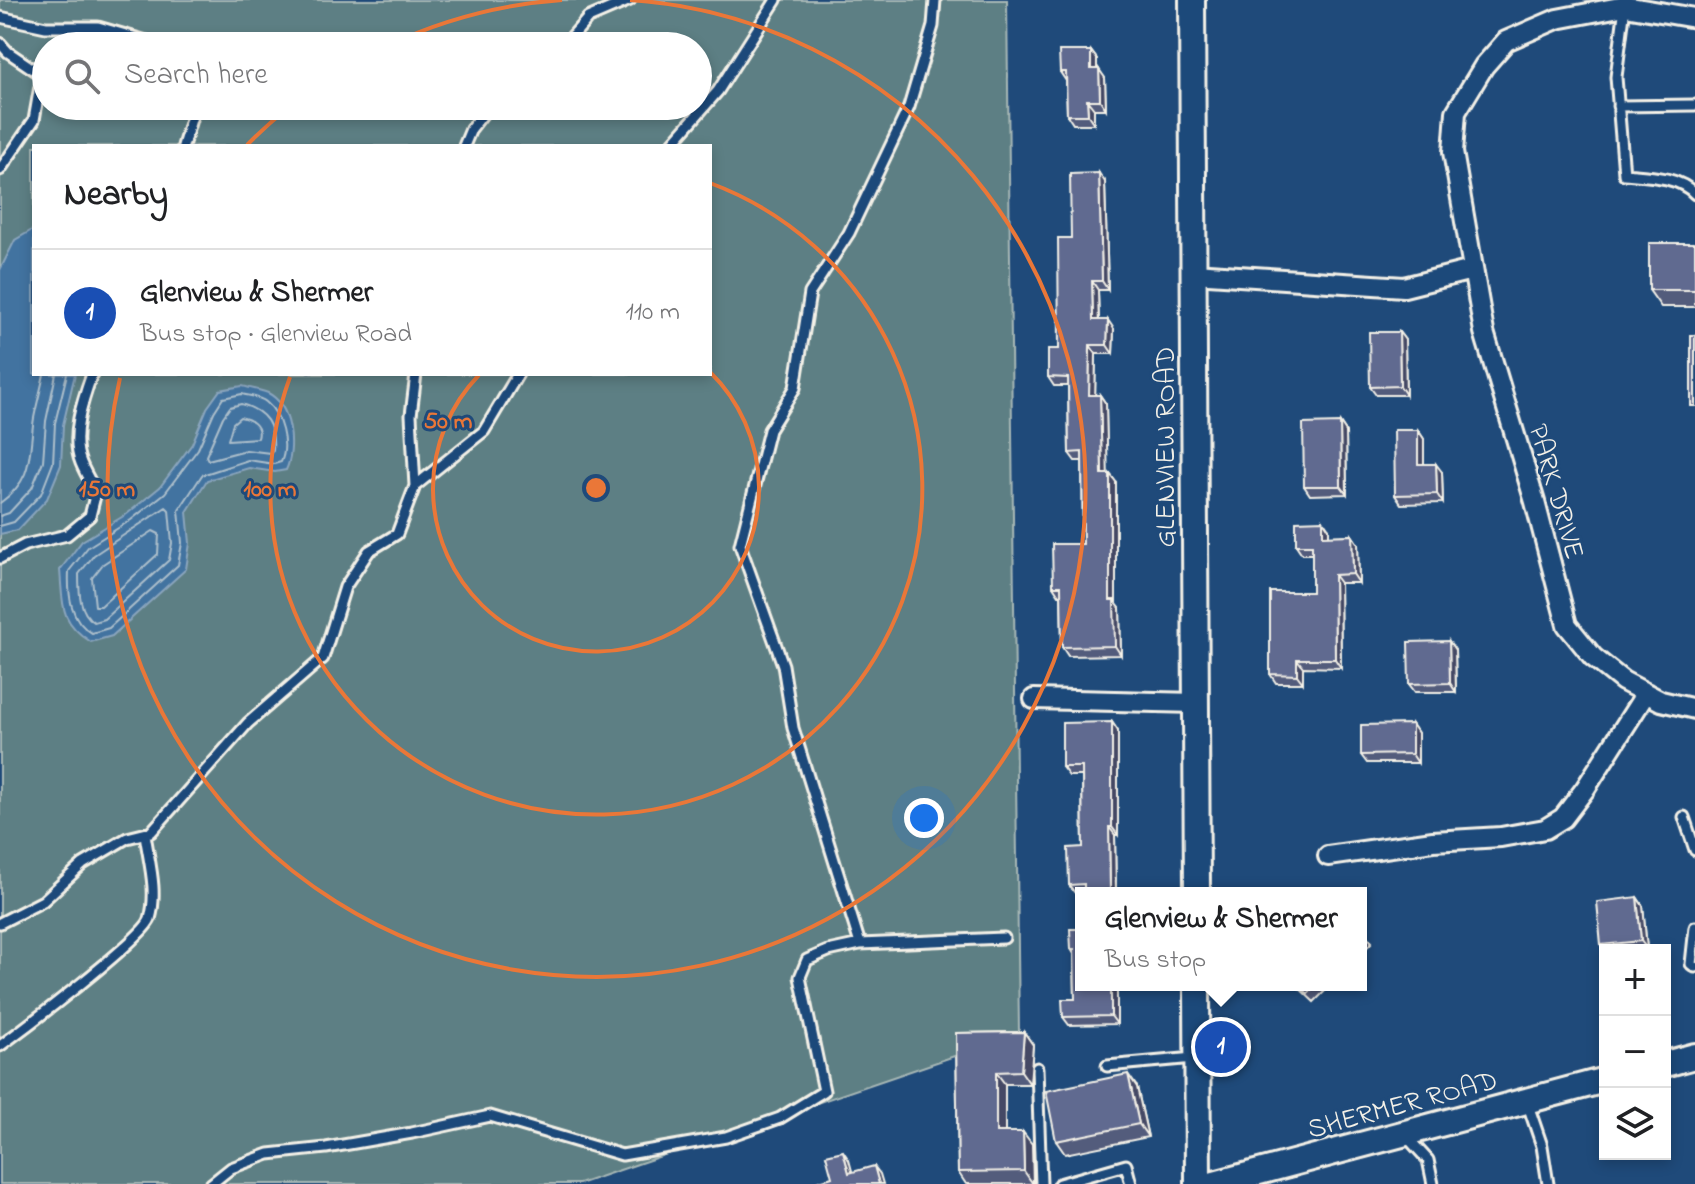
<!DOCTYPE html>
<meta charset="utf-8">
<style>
body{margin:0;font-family:"Indie Flower",sans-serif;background:#f2f2f2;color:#202124}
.controls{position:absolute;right:24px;bottom:24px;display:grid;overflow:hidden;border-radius:0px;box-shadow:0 4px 12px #0003}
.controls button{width:72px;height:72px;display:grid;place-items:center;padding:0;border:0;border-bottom:2px solid #e0e0e0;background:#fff;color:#202124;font:40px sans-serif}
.you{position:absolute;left:924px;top:818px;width:28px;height:28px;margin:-20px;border:6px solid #fff;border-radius:50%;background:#1a73e8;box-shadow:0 0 0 12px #1a73e833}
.badge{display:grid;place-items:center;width:52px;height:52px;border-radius:50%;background:#0b8043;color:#fff;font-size:26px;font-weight:700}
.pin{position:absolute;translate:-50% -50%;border:4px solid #fff;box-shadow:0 2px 8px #0006}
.popup{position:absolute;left:1075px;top:887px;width:292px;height:104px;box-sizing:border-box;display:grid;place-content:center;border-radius:0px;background:#fff;filter:drop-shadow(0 2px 6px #0005);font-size:26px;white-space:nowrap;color:#757577}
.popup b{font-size:30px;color:#202124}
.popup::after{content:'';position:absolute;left:50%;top:100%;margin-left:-16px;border:16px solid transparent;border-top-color:#fff}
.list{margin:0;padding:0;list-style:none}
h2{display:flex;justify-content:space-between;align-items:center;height:104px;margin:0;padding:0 32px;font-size:34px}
h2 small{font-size:26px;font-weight:400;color:#757577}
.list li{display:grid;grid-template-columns:52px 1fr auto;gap:24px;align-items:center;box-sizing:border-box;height:128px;padding:0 32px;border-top:2px solid #e0e0e0}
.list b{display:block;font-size:30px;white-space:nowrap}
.list p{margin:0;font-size:26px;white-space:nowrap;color:#757577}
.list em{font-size:26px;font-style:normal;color:#757577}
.icon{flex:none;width:44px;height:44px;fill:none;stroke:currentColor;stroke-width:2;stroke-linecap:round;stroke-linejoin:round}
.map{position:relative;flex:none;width:1695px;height:1184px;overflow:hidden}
.search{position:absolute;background:#fff;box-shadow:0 4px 12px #0003;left:32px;top:32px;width:680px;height:88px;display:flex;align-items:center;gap:20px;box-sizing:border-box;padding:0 28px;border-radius:44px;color:#757577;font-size:30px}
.panel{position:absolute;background:#fff;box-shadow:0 4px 12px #0003;left:32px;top:144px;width:680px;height:232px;border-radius:0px}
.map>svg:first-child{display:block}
</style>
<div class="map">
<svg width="1695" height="1184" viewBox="0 0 1695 1184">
<rect width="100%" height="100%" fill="#1f4a7a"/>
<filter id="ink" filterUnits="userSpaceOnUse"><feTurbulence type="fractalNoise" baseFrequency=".0125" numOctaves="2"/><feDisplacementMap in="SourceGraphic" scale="16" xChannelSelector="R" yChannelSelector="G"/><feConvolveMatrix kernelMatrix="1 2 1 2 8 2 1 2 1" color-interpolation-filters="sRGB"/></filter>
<g filter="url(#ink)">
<path fill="#5d7f84" stroke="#a8b8b6" stroke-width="2" fill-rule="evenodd" d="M0,0H1007L1019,1034L579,1184H0ZM46,46H698V106H46ZM34,146H710V374H34Z"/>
<path fill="#4373a0" stroke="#8aa5bd" stroke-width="2" d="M34,229V374H75L63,425L61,465L47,499L18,530L0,534V270L15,240Z
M242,386C250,388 260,390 268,393C292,405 296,449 286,470L275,472L249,468L207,480L187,512L190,543L186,569L112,636L91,642C59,622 63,604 60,570L82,541L127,514L160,487L192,444L207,408L220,390Z"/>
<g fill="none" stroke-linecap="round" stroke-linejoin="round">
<path stroke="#adbfcb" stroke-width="2" d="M242,394C249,396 261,397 266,402C281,414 289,445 281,462L274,464L248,460L202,475L179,510L182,543L178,565L109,628L92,633C70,621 68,595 69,571L88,547L131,520L165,493L198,449L214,412L223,398Z
M241,404C266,411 275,425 273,451L270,453L246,450L208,460L206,456L223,417L230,407Z
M240,417C250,419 262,425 258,438L228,440L233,423Z
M0,503C35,478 28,455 34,418C37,403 41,389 44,374
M166,507L169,510L172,543L169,560L104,619L94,622C79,613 79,591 79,574L94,555Z
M0,516L9,513L32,488L43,461L46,421L56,374
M0,526L14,522L41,494L53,463L55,423L67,374
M153,531L159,534L158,554L101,606H95L92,578L103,564Z"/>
<defs>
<path id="service" d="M935,0L933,26L909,107L849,233L810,293L795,388L769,430L740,545L783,665L793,728L860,944L1004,938
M1625,6L1616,77L1624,174C1647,176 1678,176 1695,194
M0,17L46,27H98L164,46
M0,43L8,52L42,75L34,120L0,170
M564,46L588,18L630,0
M1618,106L1695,105
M183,146L195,106
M464,146L471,129L489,106
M670,146L718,91L776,0
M415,486L484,431L518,374
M0,558L25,545L67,535L90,516L96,492C91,483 85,473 81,463C70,437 83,399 92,374
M1684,817L1695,850
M0,923L43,901L83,864L127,838L151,832L248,723L323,658L345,587L369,551L397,534L415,486L411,415L416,374
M1695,927L1691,964L1695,967
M0,1046C23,1029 144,938 150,919C158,891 149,862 145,834
M1107,1066L1194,1058
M1037,1068L1041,1184
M1527,1102L1542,1146L1548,1184
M1406,1136L1428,1160L1433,1184
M211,1184L231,1168L269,1154L326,1148L412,1133L490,1116L622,1155L726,1137L780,1118L824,1091L800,977L807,960L828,951L860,944
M1059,1184L1126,1165L1131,1184"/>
<path id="minor" d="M1695,18L1625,6L1557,19L1506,41L1484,66L1456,112L1453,152L1484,332L1535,502L1567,625L1593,657L1623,681L1661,701L1695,709
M1193,273L1404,287L1472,270
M1034,699L1196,703
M1328,856L1433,841L1501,837L1545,829L1563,818L1585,789L1646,693"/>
<path id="secondary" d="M1192,0L1197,893
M1197,985L1198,1184
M1665,1064L1695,1056
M1214,1184L1605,1080"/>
</defs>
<use href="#service" stroke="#f4f1e8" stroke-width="15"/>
<use href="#minor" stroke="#f4f1e8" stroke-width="24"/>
<use href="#secondary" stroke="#f4f1e8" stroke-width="30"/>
<use href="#service" stroke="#1f4a7a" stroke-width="9"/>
<use href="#minor" stroke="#1f4a7a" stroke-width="18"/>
<use href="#secondary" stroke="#1f4a7a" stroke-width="24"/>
</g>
<path fill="#535b7c" stroke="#f4f1e8" stroke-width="2" d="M1091,51L1097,59V69L1105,78L1106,109H1094V124H1073L1067,115L1066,81L1060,72Z
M1105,182L1108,290H1098L1099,320L1114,329L1113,354H1096L1095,395H1100L1106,404L1107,474H1110L1116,482V603L1120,608L1121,655L1068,656L1062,647L1061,595H1059L1053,586L1083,544L1082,461H1075L1069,453L1068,386H1054L1048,377L1059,349L1071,238Z
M1695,243V307H1661L1649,290Z
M1399,332L1405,340L1406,395H1376L1370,387Z
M1340,423L1346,432L1347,494L1310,495L1304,486Z
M1418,430L1424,439V464L1442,472L1443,503L1401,504L1395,495Z
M1329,529V536L1352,535L1358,544L1359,583H1340L1341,668L1303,667V683H1276L1270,674L1312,592V554H1302L1296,545Z
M1449,641L1455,650L1456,692H1415L1409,684Z
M1112,722L1118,731V835H1115L1116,893H1075L1069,885L1083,847L1082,776H1069L1062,767Z
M1412,724L1418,733V763H1367L1361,755Z
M1637,897L1643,906L1647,949L1605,950L1601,945Z
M1081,929V985H1117V1024L1069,1025L1063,1017L1075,999L1074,954L1071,949Z
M1361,929L1372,942L1361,954Z
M1296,985H1331L1314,1002Z
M1024,1032L1033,1045L1030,1084H1005V1132L1032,1144L1034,1184H966L958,1172L956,1033Z
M1137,1087L1148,1137L1065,1154L1056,1141Z"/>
<path fill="#444a65" stroke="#f4f1e8" stroke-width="2" d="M1091,51L1097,59V78L1091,69Z
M1099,69L1105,78L1106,109L1100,100Z
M1087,100L1094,109V124L1088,115Z
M1099,173L1105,182L1108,290L1102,281Z
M1092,281L1098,290L1099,328L1093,320Z
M1108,320L1114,329L1113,354L1107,345Z
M1399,332L1405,340L1406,395L1400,386Z
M1090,345L1096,354L1095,404L1089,395Z
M1100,395L1106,404L1108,482L1102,474Z
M1340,423L1346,432L1347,494L1341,486Z
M1418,430L1424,439V473L1418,464Z
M1436,464L1442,472L1443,503L1437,494Z
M1110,474L1116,482V603L1120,608L1121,655L1115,646L1110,600Z
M1323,520L1329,529V544L1323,536Z
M1352,535L1358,544L1359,583L1353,574Z
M1334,575L1340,583L1341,668L1335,659Z
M1449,641L1455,650L1456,692L1450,683Z
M1297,659L1303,667V683L1297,675Z
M1112,722L1118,731V835L1112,827Z
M1412,724L1418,733V763L1412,754Z
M1109,827L1115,835L1116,893H1110Z
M1637,897L1643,906L1647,949L1641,941Z
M1111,985H1117V1024L1111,1016Z
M1024,1032L1033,1045L1030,1084L1021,1071Z
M996,1072L1005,1084V1145L996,1132Z
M1128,1074L1137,1087L1148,1137L1139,1124Z
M1023,1132L1032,1144L1033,1184L1024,1171Z
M843,1151L849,1160L855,1182L849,1173Z
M874,1166L880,1174L883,1184H879Z"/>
<path fill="#616a90" stroke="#f4f1e8" stroke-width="2" d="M1059,51H1091V69H1099L1100,100H1087L1088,115H1067L1066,72H1060Z
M1099,173L1102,281H1092L1093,320H1108L1107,345H1090L1089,395H1100L1102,474H1110V600H1114L1115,646L1062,647L1061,586H1053L1052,544H1083L1082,452L1069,453L1068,378L1048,377V349H1059L1058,238H1071L1070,174Z
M1649,243H1695V290H1649Z
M1369,332H1399L1400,386L1370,387Z
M1691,335H1695V406H1691Z
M1340,423L1341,486H1304L1303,424Z
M1394,430H1418V464H1436L1437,494L1395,495Z
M1323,520V536L1352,535L1353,574L1334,575L1335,659H1297V675L1270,674V592H1312V545H1296V521Z
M1449,641L1450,683L1409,684L1408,642Z
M1112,722V827H1109L1110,893H1084V884L1069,885L1068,848L1083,847L1082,767H1062V723Z
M1412,724V754L1361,755V725Z
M1637,897L1641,941L1601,945L1597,902Z
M1070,929H1081V985H1111V1016L1063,1017L1062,999H1075L1074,949H1071Z
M1361,929L1366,934L1361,939Z
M1299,985H1316L1308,994Z
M1024,1032L1021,1071L996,1072V1132H1023L1024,1171L958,1172L956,1033Z
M1128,1074L1139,1124L1056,1141L1046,1091Z
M843,1151L849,1173L874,1166L879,1184H810L832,1177L826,1155Z"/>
</g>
<g fill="none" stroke="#ea7738" stroke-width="4">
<path d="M710 372A163 163 0 1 1 479 375"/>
<path d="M710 183A326 326 0 1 1 290 377"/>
<path d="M247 145A489 489 0 0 1 288 108M389 45A489 489 0 0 1 562 0M630 0A489 489 0 1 1 120 378"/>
</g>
<g text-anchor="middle" stroke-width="6" stroke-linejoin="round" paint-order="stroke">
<g font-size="28" fill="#f4f1e8" stroke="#1f4a7a">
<text transform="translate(1164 447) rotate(-90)" y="10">GLENVIEW ROAD</text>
<text transform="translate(1558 491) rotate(74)" y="10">PARK DRIVE</text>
<text transform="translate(1402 1103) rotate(-15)" y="10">SHERMER ROAD</text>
</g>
</g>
<circle cx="596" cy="488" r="12" fill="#ea7738" stroke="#1f4a7a" stroke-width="4"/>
<g font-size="24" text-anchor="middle" font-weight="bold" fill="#ea7738" stroke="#1f4a7a" stroke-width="6" stroke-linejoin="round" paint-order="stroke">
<text x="448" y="428">50 m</text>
<text x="107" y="496">150 m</text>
<text x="270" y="496">100 m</text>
</g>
</svg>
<div class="controls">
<button>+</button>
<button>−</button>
<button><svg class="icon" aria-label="layers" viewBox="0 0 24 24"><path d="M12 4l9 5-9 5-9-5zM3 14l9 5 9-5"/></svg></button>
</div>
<div class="you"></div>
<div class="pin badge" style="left:1221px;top:1047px;background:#1a4fb4">1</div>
<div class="popup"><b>Glenview &amp; Shermer</b>Bus stop</div>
<div class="search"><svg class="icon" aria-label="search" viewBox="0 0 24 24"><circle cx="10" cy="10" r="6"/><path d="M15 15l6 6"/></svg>Search here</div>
<section class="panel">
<h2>Nearby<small></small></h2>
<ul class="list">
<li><span class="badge" style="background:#1a4fb4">1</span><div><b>Glenview &amp; Shermer</b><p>Bus stop · Glenview Road</p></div><em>110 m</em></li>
</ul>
</section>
</div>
